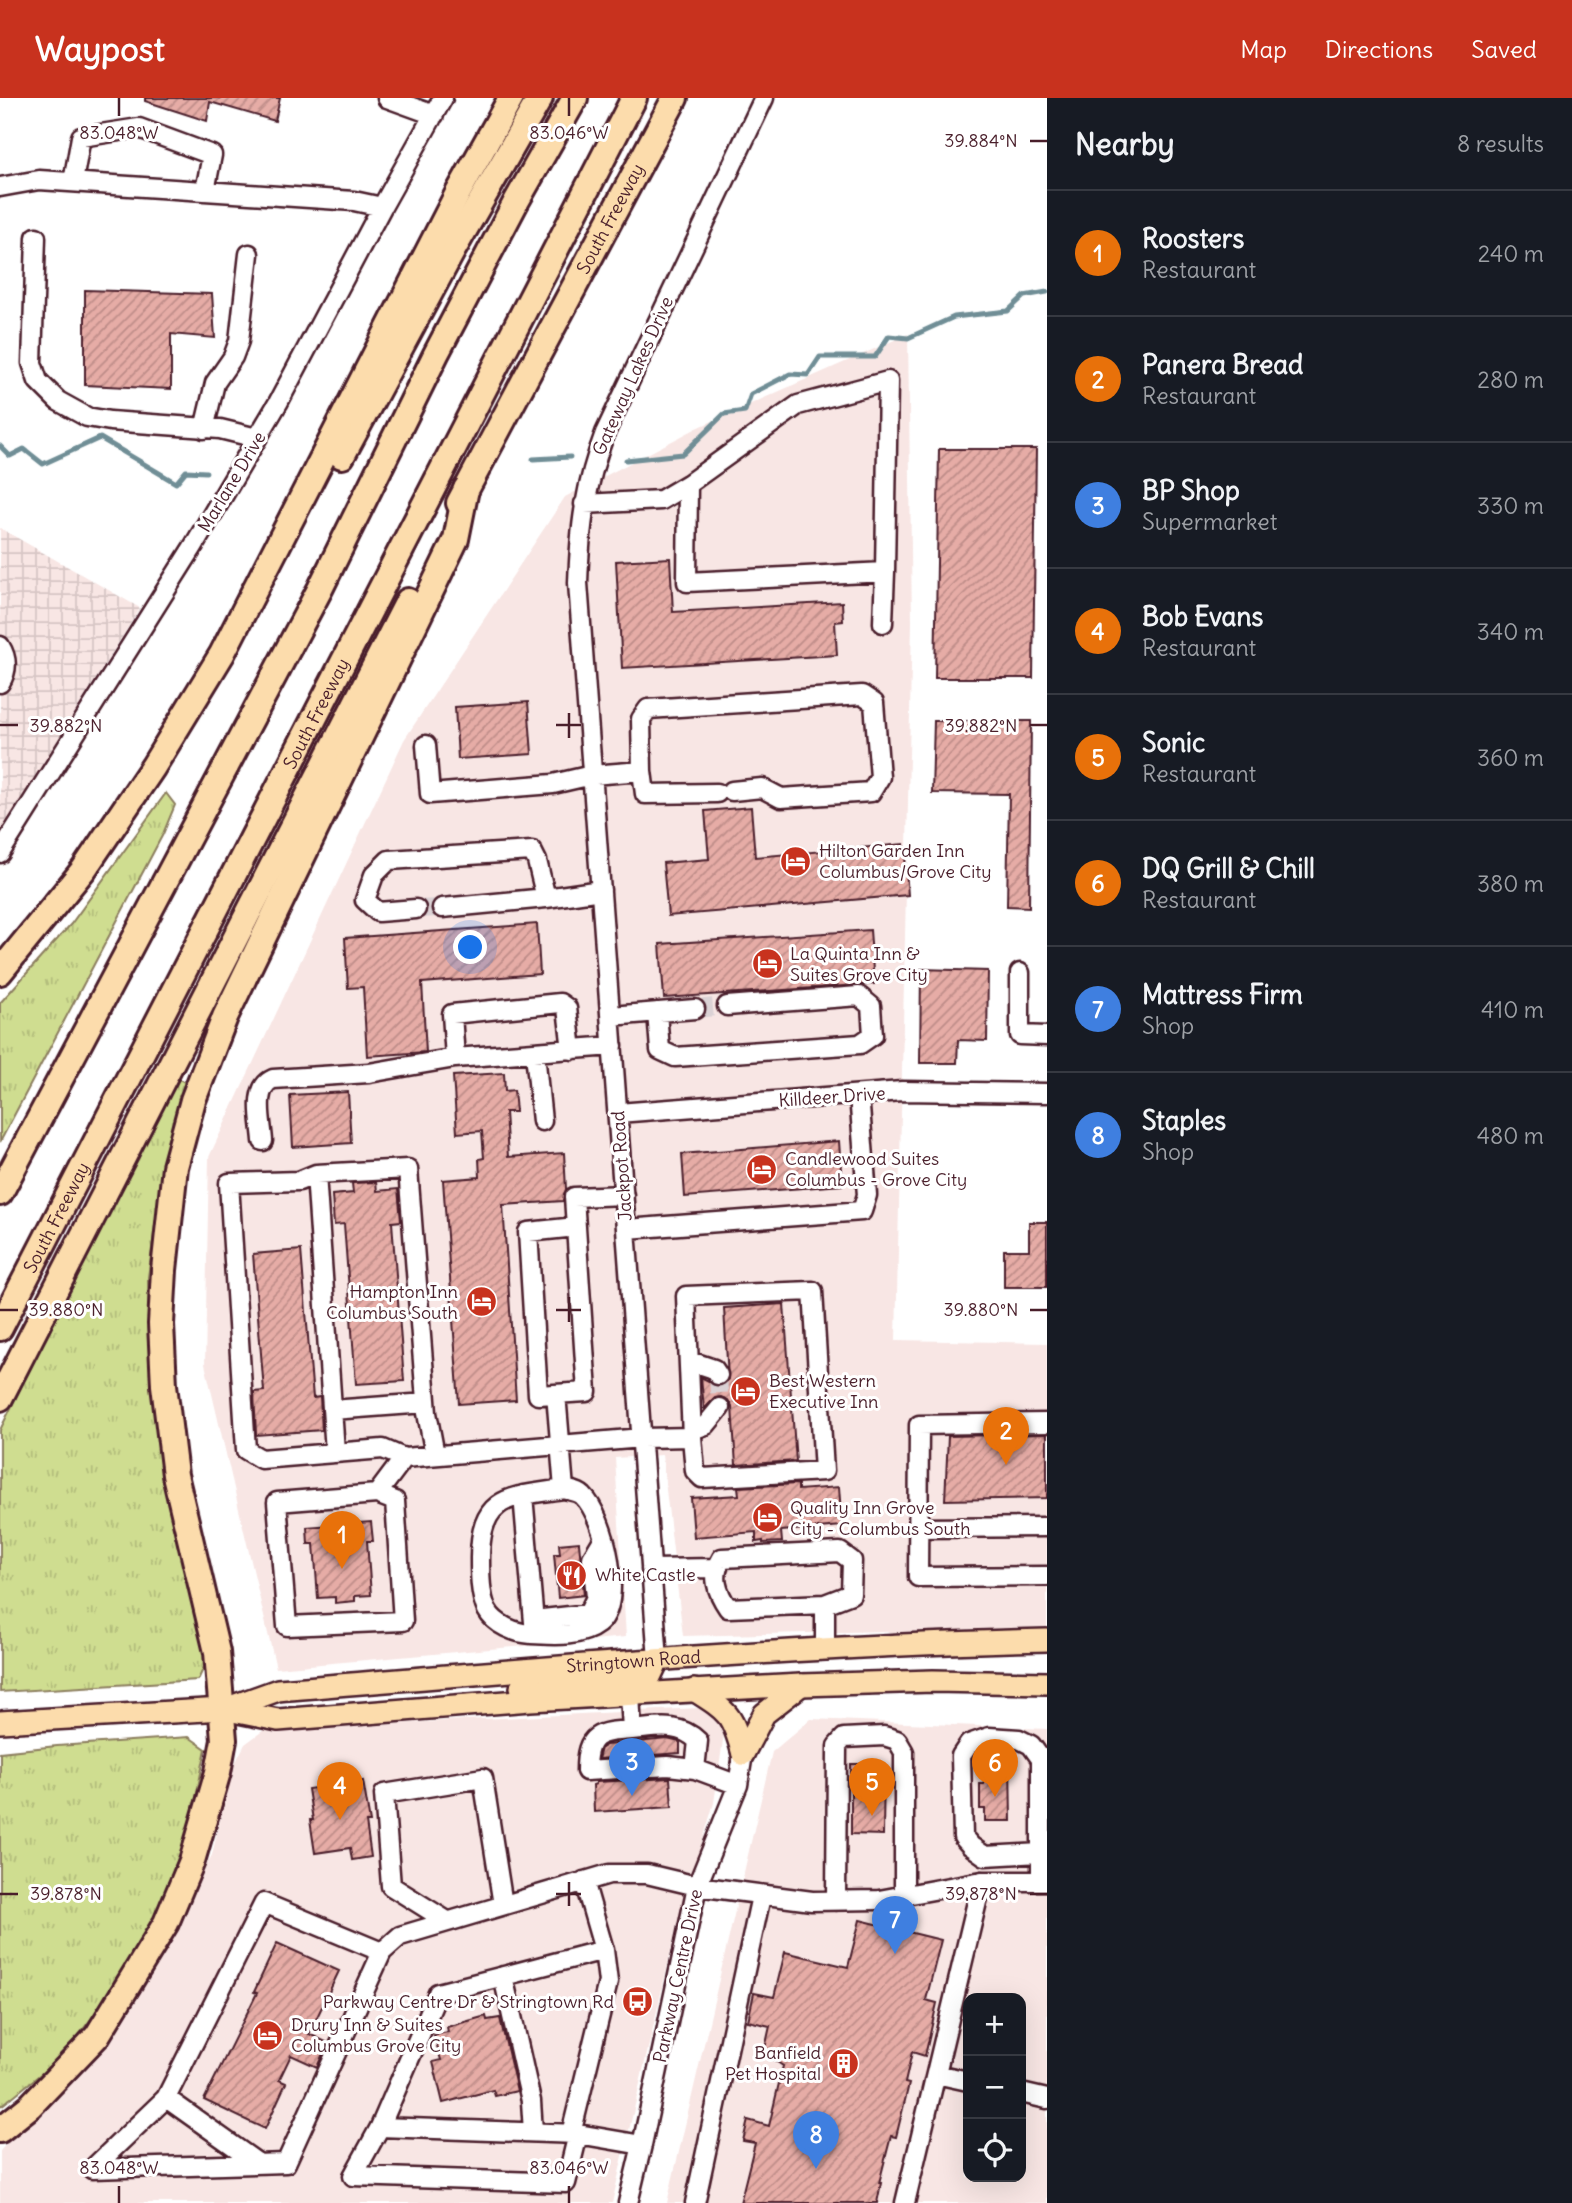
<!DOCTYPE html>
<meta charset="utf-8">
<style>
body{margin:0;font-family:Delius,sans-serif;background:#242831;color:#f1f3f6}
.controls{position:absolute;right:21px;bottom:21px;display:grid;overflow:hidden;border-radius:14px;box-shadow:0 7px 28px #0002}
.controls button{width:63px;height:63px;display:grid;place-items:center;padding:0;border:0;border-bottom:2px solid #363941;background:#171b24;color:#f1f3f6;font:35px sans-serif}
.you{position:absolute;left:471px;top:850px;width:24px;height:24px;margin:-18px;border:5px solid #fff;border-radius:50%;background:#1a73e8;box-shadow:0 0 0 10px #1a73e833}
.badge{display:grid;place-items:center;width:46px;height:46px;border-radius:50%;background:#c8321e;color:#fff;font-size:23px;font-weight:700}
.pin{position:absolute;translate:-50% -58px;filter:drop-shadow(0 2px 4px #0008)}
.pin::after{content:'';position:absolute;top:37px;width:24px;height:21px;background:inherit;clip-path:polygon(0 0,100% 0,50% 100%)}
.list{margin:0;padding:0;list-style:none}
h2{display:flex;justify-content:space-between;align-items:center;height:91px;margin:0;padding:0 28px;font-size:30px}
h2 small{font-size:23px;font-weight:400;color:#9ea1a6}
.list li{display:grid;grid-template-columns:46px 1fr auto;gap:21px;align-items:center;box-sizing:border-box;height:126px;padding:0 28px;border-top:2px solid #363941}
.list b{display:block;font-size:26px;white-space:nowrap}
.list p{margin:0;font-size:23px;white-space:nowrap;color:#9ea1a6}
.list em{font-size:23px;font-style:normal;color:#9ea1a6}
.icon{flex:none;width:38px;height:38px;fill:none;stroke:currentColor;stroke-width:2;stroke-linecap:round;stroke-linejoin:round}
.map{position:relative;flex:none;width:1047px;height:2105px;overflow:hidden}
header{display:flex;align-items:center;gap:42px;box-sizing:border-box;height:98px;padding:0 35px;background:#c8321e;color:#fff}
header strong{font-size:33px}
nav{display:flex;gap:38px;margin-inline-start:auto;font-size:24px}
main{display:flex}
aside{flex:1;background:#171b24}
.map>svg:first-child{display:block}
</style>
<header>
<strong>Waypost</strong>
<nav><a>Map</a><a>Directions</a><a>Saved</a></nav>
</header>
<main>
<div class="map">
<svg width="1047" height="2105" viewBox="0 0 1047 2105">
<defs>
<pattern id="industrial-grid" width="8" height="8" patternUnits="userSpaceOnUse" patternTransform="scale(1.75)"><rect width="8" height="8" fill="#f8e6e4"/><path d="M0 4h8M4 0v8" fill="none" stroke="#d6c5c4"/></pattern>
<pattern id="grass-tufts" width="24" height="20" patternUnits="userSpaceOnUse" patternTransform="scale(1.75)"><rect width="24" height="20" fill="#cfdd90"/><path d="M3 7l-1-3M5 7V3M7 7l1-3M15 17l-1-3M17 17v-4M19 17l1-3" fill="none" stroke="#b3bd7c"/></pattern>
<pattern id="building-hatch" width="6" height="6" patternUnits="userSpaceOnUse" patternTransform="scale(1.75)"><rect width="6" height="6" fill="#e6aca6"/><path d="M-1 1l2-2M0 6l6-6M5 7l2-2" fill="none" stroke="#bc8b87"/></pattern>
</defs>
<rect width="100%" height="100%" fill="#fff"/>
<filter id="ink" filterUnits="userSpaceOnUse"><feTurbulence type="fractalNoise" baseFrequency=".0143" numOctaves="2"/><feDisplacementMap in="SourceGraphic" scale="14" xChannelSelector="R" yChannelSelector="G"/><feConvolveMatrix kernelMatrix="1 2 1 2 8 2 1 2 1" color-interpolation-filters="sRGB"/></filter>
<g filter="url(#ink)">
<path fill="#f8e6e4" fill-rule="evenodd" d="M908,236L912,524L896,1242L1047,1245V1534L899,1539L887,1533L683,1538L662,1357L615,1360L626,1539L276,1570L205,1266L209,1059L404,642L565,399L697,330Z
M700,1610L725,1628L714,1705L677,1827L612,2105H0V2053L125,1918L212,1757L231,1673L245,1646L264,1632Z
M811,1621L1047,1631V2105H667L772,1654ZM968,1900H1021V2079H968Z"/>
<path fill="url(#industrial-grid)" d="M0,430L140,510L0,735Z"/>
<path fill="url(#grass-tufts)" stroke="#8c7e5e" stroke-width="2" d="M166,695L175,707L163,736L0,1044V905L71,826Z
M179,981L186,985L176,1015L163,1072L148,1179L149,1251L158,1340L204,1547V1569L198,1582L0,1594V1332L122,1085Z
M189,1639L206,1651L182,1766L137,1859L64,1957L0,2009V1654L57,1648Z"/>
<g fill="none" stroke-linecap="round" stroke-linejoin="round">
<path stroke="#6f8e96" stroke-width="5" d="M0,348L10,358L24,351L43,366L100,340L176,385L186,373L206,374
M533,361L570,359
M626,362L683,356L724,316L745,313L751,296L790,276L808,277L820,259H875L889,238L908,240L954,219L1008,213L1024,198L1047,194"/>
</g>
<path fill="url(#building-hatch)" stroke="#4a1f2b" stroke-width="2" d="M145,0H280L275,23L210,4L207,23L145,3Z
M85,192L212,196L215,240L171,236V291L85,287Z
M939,351H1036L1033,580H935Z
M670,460L673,514L842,504L843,523L835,524L837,557L622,570L616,463Z
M528,604L532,656L458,661L455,609Z
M934,623H1031L1029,809L1007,808L1009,696L932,695Z
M751,709L755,759L904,746L908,797L668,818L663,765L709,761L705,713Z
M537,826L540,876L422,885L426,954L367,958L363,889L348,890L345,840Z
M870,832L874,886L664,900L660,846Z
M921,871L988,873L987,943L958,942L957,965H920Z
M504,975L505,993L514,992L516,1014H505L508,1059L564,1055L566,1091L563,1103L503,1107L516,1302L459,1306L443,1082L480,1079L479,1061L484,1060L482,1033L457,1035L453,978Z
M348,994L351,1045L293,1049L290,997Z
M839,1043L842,1087L685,1099L682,1056Z
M376,1084L377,1093L398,1091L401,1123L392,1124L404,1283L356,1286L344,1126L334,1127L332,1097L353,1095L352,1085Z
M1029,1124H1047V1189H1004V1152H1029Z
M301,1152L313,1300L320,1299L322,1332L256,1337L254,1294L264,1293L253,1156Z
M784,1206L796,1363L736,1367L732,1309L728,1302L721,1299L715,1300L704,1311L701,1279L718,1288L724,1287L728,1281L724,1210Z
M1047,1336V1400L945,1402L948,1338Z
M798,1386V1392L839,1389L842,1428L781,1433L782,1444L763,1445V1443L756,1444V1434L694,1439L691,1400L739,1397L738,1389Z
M371,1424L373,1443H367L371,1497L355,1498V1503L335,1505V1499L318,1500L314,1446H308L307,1429Z
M579,1444L584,1497L558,1500L554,1456H560L559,1446Z
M667,1641L680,1644V1655L598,1661L601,1650L606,1647Z
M984,1664H1010L1011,1723H985V1711H980V1686H984Z
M851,1666H884L883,1737L851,1736Z
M670,1680L672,1709L594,1714L593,1687L596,1686V1684Z
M363,1683L370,1724H366L371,1759L352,1762L350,1750L315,1755L310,1722H313L308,1691Z
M860,1822L941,1842L926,1902L937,1905L925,1958L912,1954L905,1985L909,1986L896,2039L891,2038L879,2085H881L877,2105H740L755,2045L743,2043L748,2022L769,2028L783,1968L764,1955L770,1928L748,1923L754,1895L774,1899L785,1854L848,1869Z
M277,1845L339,1873L309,1936L328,1945L317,1969L291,1957L279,1982L286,1985L265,2031L204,2002L257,1895L254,1894Z
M486,1918L487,1922L500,1920L517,1993L495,1998L493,1992L443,2005L433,1964L441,1962L434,1937L448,1934L447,1929Z"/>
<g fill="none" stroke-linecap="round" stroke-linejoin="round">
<path stroke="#dbd2d5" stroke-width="18" stroke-dasharray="18 9" stroke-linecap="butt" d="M416,811L442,810
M695,911L727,908
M718,1277L720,1310"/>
<defs>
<path id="minor" d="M387,0L434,17
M73,84L81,39L139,30L212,57L205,93
M0,89L39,82L354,103L382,109
M36,139L32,265L38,283L58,303L87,319L110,323L220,331L257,340
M204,331L215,285L233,259L239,243L249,156
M584,406L661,402L688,386L798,307L888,283L885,474L687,484L688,386
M883,525L885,474
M0,548C8,561 8,572 0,585
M426,647L430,696L553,686L592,677L642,673L641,621L648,611L862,597L874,605L880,679L871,694L781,700L762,690L732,693
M642,673L645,696L717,695
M0,755L193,449L278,305L382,109L443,0
M442,810L546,800L601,792
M416,811L378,814L365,802L374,777L389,762L532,753L537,763L546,800
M1020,875V937L1047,938
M657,914L660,952L675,959L860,946L873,937L871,908L859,898L727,908
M611,918L695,911
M535,955L542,1023
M455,960L452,916L560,905L567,910L572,952
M618,1015L902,993L1047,995
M263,1043C262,1024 252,990 273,981L369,975L455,960L613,948
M316,1076L335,1354
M576,1129L528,1134L538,1297L587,1294L574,1099L624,1097
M627,1131L862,1113L867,1097L859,997
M690,1263L714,1271L718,1277
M556,1296L564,1391
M332,1312L426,1305
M1047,1325L919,1327L918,1479L1047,1478
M692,1332L706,1327L720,1310
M435,1357L427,1315L408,1071L316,1076L299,1083L229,1085L246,1352L261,1361L383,1351L404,1360L642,1340L692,1339L686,1198L813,1193L824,1373L702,1380L695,1373L692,1339
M564,1391C571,1393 578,1393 583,1398C605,1419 625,1505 598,1526C580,1540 552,1537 531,1536C515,1535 495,1527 487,1512C480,1498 480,1476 480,1460C480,1396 511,1399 564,1391Z
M377,1396L395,1403L403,1523L287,1528L277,1404L377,1396L404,1360
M523,1397L535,1536
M918,1430L1047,1429
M651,1471L717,1470
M825,1506L851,1496L852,1463L840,1454L722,1460C711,1478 717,1494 728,1510L825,1506V1552
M534,1522L588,1516L596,1499L592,1460L604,1440
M658,1562L578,485C580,429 585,388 605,335L764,0
M630,1596L632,1632C656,1630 680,1624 698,1643L695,1671
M632,1632C598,1634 586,1635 586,1673L668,1668L695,1671L738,1687
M1041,1783V1661L1031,1647L1019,1641L989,1639L969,1646L961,1658L963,1739L971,1748L985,1758L1041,1755
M836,1803L837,1648L844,1640L884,1638L897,1642L904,1654V1797
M447,1823L391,1788L384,1696L483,1680L503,1807
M382,1854L264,1805L166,2000L92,2071L286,2065L382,1854L400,1838L609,1776H647L697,1788L812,1803L879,1802L982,1783H1047
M503,1878L531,2003L533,2034
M936,1976L968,1983
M1021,1995L1047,2001
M166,2000L259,2066
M380,2029L578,2036L642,2047
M571,2036L608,1884L604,1852
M578,2036L566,2085L353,2078L380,2029L438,1895L604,1852L584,1783
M628,2105L642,2047L697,1788L738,1687L743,1656
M695,2105L761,1798
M905,2105L982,1783"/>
<g id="major">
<path d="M521,1589L650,1579L658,1562"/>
<path d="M694,1592C729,1614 732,1616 743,1656"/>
<path id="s1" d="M225,1611L278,1592C534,1571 790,1548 1047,1542"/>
<path d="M0,1624L223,1611L278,1622L530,1602L801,1587L933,1583L1047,1585"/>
<path d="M743,1656L764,1616L801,1587"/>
</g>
<g id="highway">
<path d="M342,358L453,152L540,0"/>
<path id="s2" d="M459,405L675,0"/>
<path d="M0,874L84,771L153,669L222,556L458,95L511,0"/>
<path d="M0,1095L320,491L436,256L516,104L575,0"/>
<path id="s3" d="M0,1230L634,0"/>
<path d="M0,1300L408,503"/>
<path d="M0,2032L30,2008L97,1938L166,1825L192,1763L218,1674L224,1642L217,1554L175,1377L164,1287L161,1226L164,1172L175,1069L193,1002L225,919L456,441L466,391"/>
</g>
</defs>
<use href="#minor" stroke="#4a1f2b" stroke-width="23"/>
<use href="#major" stroke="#4a1f2b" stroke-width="26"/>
<use href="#highway" stroke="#4a1f2b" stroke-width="30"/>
<use href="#minor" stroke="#fff" stroke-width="18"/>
<use href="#major" stroke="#fcdcac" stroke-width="21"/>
<use href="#highway" stroke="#fcdcac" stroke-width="24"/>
</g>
</g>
<path fill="none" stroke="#4a1f2b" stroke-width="2.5" d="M119,0V18M569,0V18M1030,43H1047M569,615V640M0,627H18M556,627H581M1030,627H1047M569,1199V1224M0,1212H18M556,1212H581M1030,1212H1047M569,1784V1808M0,1796H18M556,1796H581M1030,1796H1047M119,2088V2105M569,2088V2105"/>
<defs>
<symbol id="hotel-disc" viewBox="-11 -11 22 22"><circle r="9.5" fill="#c8321e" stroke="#fff"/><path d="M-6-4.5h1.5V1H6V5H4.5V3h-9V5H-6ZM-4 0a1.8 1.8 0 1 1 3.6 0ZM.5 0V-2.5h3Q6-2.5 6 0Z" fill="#fff"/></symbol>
<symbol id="restaurant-disc" viewBox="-11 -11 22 22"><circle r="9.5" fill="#c8321e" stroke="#fff"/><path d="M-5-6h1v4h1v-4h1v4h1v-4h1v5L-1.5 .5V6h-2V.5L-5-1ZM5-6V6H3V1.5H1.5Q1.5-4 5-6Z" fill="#fff"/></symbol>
<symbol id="bus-disc" viewBox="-11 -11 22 22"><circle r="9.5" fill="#c8321e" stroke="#fff"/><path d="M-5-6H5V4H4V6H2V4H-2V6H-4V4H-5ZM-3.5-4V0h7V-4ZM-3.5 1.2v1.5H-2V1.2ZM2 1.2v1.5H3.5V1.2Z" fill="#fff"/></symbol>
<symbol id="building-disc" viewBox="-11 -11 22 22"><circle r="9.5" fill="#c8321e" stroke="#fff"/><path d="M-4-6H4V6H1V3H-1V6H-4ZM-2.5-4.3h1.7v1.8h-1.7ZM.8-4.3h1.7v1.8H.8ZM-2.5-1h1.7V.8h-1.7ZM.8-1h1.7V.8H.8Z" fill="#fff"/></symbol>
</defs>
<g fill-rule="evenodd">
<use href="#hotel-disc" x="778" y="746" width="35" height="35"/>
<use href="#hotel-disc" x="750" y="848" width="35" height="35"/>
<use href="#hotel-disc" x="744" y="1054" width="35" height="35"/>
<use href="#hotel-disc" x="464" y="1186" width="35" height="35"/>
<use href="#hotel-disc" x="728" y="1276" width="35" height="35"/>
<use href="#hotel-disc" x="750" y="1402" width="35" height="35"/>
<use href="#restaurant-disc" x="554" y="1460" width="35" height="35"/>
<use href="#bus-disc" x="620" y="1886" width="35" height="35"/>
<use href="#hotel-disc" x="250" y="1920" width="35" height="35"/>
<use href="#building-disc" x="826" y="1948" width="35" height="35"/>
</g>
<g text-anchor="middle" stroke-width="6" stroke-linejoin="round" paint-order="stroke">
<g font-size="18" fill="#4a1f2b" stroke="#fff">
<text dy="6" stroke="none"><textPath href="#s2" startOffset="322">South Freeway</textPath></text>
<text transform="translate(633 278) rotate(-66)" y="6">Gateway Lakes Drive</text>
<text transform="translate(232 384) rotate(-59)" y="6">Marlane Drive</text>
<text dy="6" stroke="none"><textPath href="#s3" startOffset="691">South Freeway</textPath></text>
<text transform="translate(832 999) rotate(-4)" y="6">Killdeer Drive</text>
<text transform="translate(622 1068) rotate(-94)" y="6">Jackpot Road</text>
<text dy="6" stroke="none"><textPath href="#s3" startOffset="124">South Freeway</textPath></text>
<text dy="6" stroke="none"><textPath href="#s1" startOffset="413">Stringtown Road</textPath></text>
<text transform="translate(678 1878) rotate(-78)" y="6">Parkway Centre Drive</text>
</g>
<g font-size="18" fill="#4a1f2b" stroke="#fff" text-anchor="start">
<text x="819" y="759">Hilton Garden Inn<tspan x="819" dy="21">Columbus/Grove City</tspan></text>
<text x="790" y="862">La Quinta Inn &amp;<tspan x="790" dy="21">Suites Grove City</tspan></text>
<text x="785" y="1067">Candlewood Suites<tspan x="785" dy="21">Columbus - Grove City</tspan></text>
<text x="458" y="1200" text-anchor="end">Hampton Inn<tspan x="458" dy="21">Columbus South</tspan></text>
<text x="769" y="1289">Best Western<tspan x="769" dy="21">Executive Inn</tspan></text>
<text x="790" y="1416">Quality Inn Grove<tspan x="790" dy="21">City - Columbus South</tspan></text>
<text x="595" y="1483">White Castle</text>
<text x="614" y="1910" text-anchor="end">Parkway Centre Dr &amp; Stringtown Rd</text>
<text x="291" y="1933">Drury Inn &amp; Suites<tspan x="291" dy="21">Columbus Grove City</tspan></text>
<text x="821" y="1961" text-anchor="end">Banfield<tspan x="821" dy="21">Pet Hospital</tspan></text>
</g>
</g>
<g font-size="18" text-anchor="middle" fill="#4a1f2b" stroke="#fff" stroke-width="6" stroke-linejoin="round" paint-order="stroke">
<text x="119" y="41">83.048°W</text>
<text x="569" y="41">83.046°W</text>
<text x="981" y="49">39.884°N</text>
<text x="66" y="634">39.882°N</text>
<text x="981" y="634">39.882°N</text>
<text x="66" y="1218">39.880°N</text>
<text x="981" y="1218">39.880°N</text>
<text x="66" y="1802">39.878°N</text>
<text x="981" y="1802">39.878°N</text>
<text x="119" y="2076">83.048°W</text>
<text x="569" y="2076">83.046°W</text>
</g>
</svg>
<div class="controls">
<button>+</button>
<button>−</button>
<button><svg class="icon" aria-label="locate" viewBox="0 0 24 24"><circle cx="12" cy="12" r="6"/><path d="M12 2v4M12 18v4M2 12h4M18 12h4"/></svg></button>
</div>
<div class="you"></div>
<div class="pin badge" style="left:342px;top:1471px;background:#e8710a">1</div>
<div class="pin badge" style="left:1006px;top:1367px;background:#e8710a">2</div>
<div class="pin badge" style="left:632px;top:1698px;background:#3f7fe0">3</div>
<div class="pin badge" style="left:340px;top:1722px;background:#e8710a">4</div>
<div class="pin badge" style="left:872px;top:1718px;background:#e8710a">5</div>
<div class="pin badge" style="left:995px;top:1699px;background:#e8710a">6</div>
<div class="pin badge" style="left:895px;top:1856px;background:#3f7fe0">7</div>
<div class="pin badge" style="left:816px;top:2071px;background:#3f7fe0">8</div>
</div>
<aside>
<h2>Nearby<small>8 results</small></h2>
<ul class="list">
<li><span class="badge" style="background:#e8710a">1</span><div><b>Roosters</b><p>Restaurant</p></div><em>240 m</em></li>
<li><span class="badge" style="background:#e8710a">2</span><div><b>Panera Bread</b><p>Restaurant</p></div><em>280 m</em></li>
<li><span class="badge" style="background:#3f7fe0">3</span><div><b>BP Shop</b><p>Supermarket</p></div><em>330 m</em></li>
<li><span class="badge" style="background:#e8710a">4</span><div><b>Bob Evans</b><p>Restaurant</p></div><em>340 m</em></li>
<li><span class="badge" style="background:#e8710a">5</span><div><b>Sonic</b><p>Restaurant</p></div><em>360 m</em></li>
<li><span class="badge" style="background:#e8710a">6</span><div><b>DQ Grill &amp; Chill</b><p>Restaurant</p></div><em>380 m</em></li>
<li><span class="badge" style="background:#3f7fe0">7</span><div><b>Mattress Firm</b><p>Shop</p></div><em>410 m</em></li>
<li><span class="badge" style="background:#3f7fe0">8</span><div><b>Staples</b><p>Shop</p></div><em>480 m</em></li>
</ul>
</aside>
</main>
